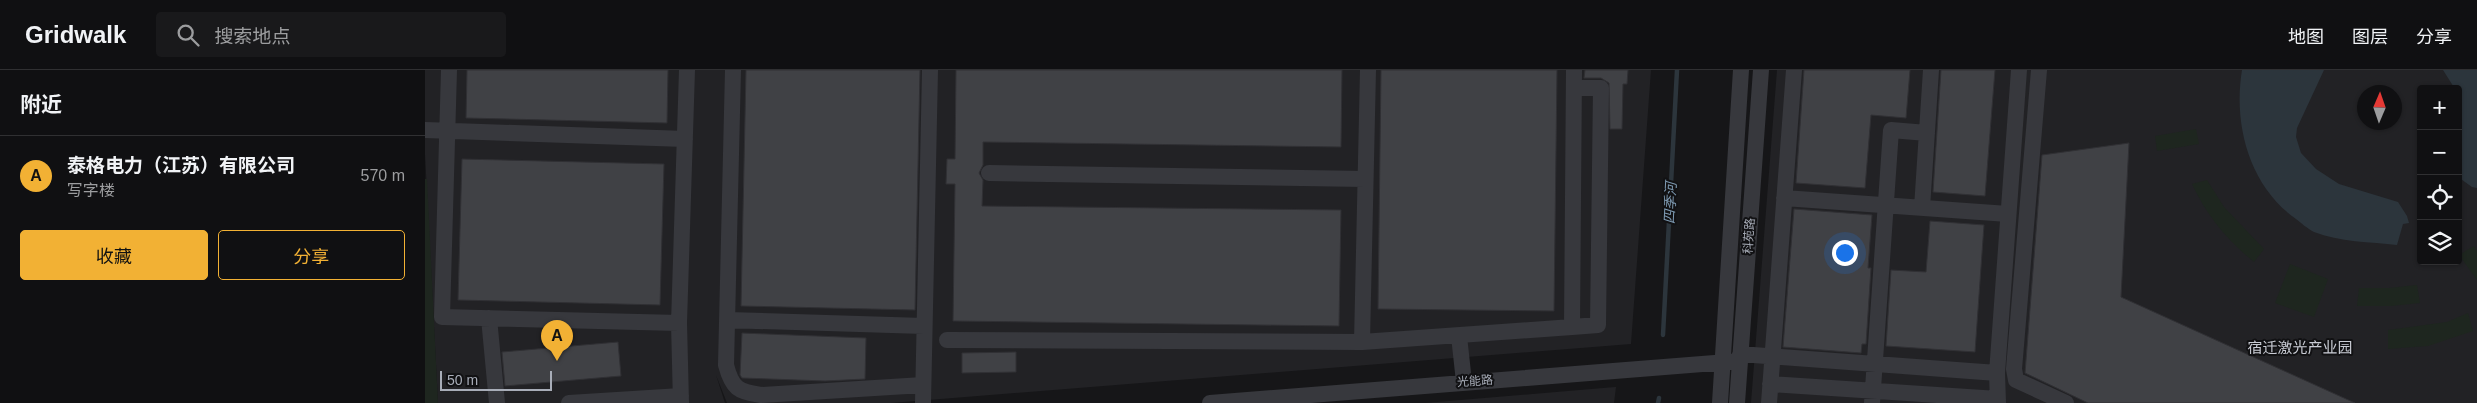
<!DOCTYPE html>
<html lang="zh">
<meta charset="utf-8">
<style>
body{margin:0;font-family:Helvetica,"Noto Sans SC",sans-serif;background:#19191b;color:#f1f3f6}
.controls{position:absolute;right:15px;top:15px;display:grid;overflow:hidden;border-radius:5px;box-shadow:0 1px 4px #0004}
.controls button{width:45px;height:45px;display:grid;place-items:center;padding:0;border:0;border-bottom:1px solid #303032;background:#101012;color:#f1f3f6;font:25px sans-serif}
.compass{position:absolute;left:1932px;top:15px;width:45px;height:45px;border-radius:50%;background:#101012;box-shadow:0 1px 4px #0004;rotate:2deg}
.scale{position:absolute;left:15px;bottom:12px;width:112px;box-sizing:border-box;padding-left:5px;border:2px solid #a8adb8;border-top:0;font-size:14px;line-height:18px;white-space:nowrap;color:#a8adb8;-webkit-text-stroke:4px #111113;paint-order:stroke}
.you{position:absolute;left:1419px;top:182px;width:18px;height:18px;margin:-12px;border:4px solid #fff;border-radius:50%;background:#1a73e8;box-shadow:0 0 0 8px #1a73e833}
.badge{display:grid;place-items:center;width:32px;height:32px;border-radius:50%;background:#f2b134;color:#111;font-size:16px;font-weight:700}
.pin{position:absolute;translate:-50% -41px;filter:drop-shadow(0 1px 2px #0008)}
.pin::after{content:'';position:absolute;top:26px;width:18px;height:15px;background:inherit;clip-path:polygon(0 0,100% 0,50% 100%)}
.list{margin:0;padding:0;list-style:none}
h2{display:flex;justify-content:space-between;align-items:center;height:65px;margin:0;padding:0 20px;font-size:21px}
h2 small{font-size:16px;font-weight:400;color:#9c9d9f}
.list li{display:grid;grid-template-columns:32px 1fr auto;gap:15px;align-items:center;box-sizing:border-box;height:80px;padding:0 20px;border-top:1px solid #303032}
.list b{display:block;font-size:19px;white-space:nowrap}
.list p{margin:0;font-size:16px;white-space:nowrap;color:#9c9d9f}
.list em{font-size:16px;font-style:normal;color:#9c9d9f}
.actions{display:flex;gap:10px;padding:15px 20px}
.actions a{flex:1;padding:11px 0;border:1px solid #f2b134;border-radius:5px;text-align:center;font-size:18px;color:#f2b134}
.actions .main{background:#f2b134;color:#111}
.icon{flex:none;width:28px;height:28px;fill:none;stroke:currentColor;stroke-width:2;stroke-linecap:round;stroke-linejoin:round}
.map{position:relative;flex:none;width:2052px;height:333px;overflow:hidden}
header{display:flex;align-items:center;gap:30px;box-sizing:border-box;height:70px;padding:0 25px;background:#101012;border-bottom:1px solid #303032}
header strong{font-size:24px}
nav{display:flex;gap:28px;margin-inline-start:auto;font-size:18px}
.search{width:350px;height:45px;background:#19191b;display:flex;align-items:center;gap:12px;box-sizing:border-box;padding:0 18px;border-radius:5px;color:#9c9d9f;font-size:19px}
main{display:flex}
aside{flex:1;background:#101012}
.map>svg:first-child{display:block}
</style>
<header>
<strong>Gridwalk</strong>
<div class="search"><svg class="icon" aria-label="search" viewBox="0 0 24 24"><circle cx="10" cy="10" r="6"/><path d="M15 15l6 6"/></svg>搜索地点</div>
<nav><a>地图</a><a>图层</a><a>分享</a></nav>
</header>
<main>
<aside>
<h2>附近<small></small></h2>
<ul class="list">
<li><span class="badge">A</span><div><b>泰格电力（江苏）有限公司</b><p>写字楼</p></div><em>570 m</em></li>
</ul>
<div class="actions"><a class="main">收藏</a><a>分享</a></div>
</aside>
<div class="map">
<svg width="2052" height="333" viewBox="0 0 2052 333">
<rect width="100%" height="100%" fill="#161618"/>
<path fill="#222225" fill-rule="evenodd" d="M0,0H1226L1206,274L466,333H302L291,305L300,333H13L0,84Z
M1352,0H2052V333H1326ZM1996,19H2033V191H1996ZM1940,22H1970V52H1940Z
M1191,317L1189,333H1000L1190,317Z"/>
<path fill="#1e261f" d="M1771,59L1774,74L1732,81L1730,66Z
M0,109H2L13,333H0Z
M1782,110L1799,137L1839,179L1829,192C1802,170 1782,146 1767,114Z
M2049,176L2052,181V210L2034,185Z
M1865,194L1903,209L1889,247L1850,233Z
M1992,215L1995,233L1966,236H1932L1934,218H1964Z
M2043,243L2048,261L2003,276L1963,279V260L2022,252Z"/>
<path fill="#2c353c" d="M1817,0H1899L1872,58L1871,67L1876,83L1891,99L1914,114L1973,132L1982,146L1984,153L1978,154L1972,175C1946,172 1914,172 1889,162C1883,159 1876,153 1871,149C1824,116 1808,54 1817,0Z
M2018,0H2052V118L2047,117L2033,107V19H2030Z"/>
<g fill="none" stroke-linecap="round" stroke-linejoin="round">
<path stroke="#2c353c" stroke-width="4.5" d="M1238,265L1252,0
M1233,333L1234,328"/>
</g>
<path fill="#404145" stroke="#303034" d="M42,0H243L242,53L41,48Z
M321,0H495L490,240L316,236Z
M531,0H917L916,77L558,72V95L554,103L558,110L557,136L916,140L914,256L528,251L530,114H521L522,89H530Z
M956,0H1132L1129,241L953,239Z
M1160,0H1203L1202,14H1198L1197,59H1185L1184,13L1176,8H1159Z
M1379,0H1485L1481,48L1446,45L1440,118L1371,113Z
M1516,0H1570L1560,126L1508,122Z
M1704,73L1696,227L1930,333H1663L1600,303L1617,85Z
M37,89L239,94L235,235L33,230Z
M1369,139L1447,145L1443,198H1446L1441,274H1437L1436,283L1358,277Z
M1505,151L1559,155L1550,282L1461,276L1466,200L1501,202Z
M317,263L441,268L440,309L400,311L317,308L315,305Z
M193,272L196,306L80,316L77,282Z
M591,282V302L537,303V283Z"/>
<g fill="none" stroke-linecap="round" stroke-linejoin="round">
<path stroke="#37383d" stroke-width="16" d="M24,0L17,247L254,253
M308,0L301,295C307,318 313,322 336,325L498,315
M943,0L937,272L1147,257L1149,0
M1614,0L1589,299L1591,310L1641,333
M0,60L260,69
M564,103L940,109
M1359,128L1583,144
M1497,138L1506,0
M64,248L72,333
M302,250L499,256
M1147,257L1173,255L1176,18H1149
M1034,266L1039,312
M522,270L937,272
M1315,284L1572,303
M1345,314L1573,329
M144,333L256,326
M256,333L254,253L262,0
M498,333L505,0
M785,333L1315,291
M1295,333L1316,0
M1312,333L1336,0
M1344,333L1369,0
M1447,333L1466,60L1502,63
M1573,333L1572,303L1594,0"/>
</g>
<g text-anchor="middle" stroke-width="4" stroke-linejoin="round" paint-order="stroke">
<g font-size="12" fill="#a8adb8" stroke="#111113">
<text transform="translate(1324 166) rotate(-86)" y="4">科苑路</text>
<text transform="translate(1050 311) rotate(-4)" y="4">光能路</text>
</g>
<g font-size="14" font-style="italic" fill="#7f9bb3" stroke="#111113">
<text transform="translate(1245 133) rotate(-87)" y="5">四季河</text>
</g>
<g font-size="15" fill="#c9ccd4" stroke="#111113">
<text x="1875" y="283">宿迁激光产业园</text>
</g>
</g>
</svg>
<div class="controls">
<button>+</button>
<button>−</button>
<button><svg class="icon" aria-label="locate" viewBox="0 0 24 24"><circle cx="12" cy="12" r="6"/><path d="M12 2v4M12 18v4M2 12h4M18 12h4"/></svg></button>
<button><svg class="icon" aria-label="layers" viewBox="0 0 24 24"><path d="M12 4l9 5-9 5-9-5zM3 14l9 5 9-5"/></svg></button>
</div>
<svg class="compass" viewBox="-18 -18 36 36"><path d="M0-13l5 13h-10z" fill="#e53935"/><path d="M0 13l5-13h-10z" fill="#9c9d9f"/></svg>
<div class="scale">50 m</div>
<div class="you"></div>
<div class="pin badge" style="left:132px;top:291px">A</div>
</div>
</main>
